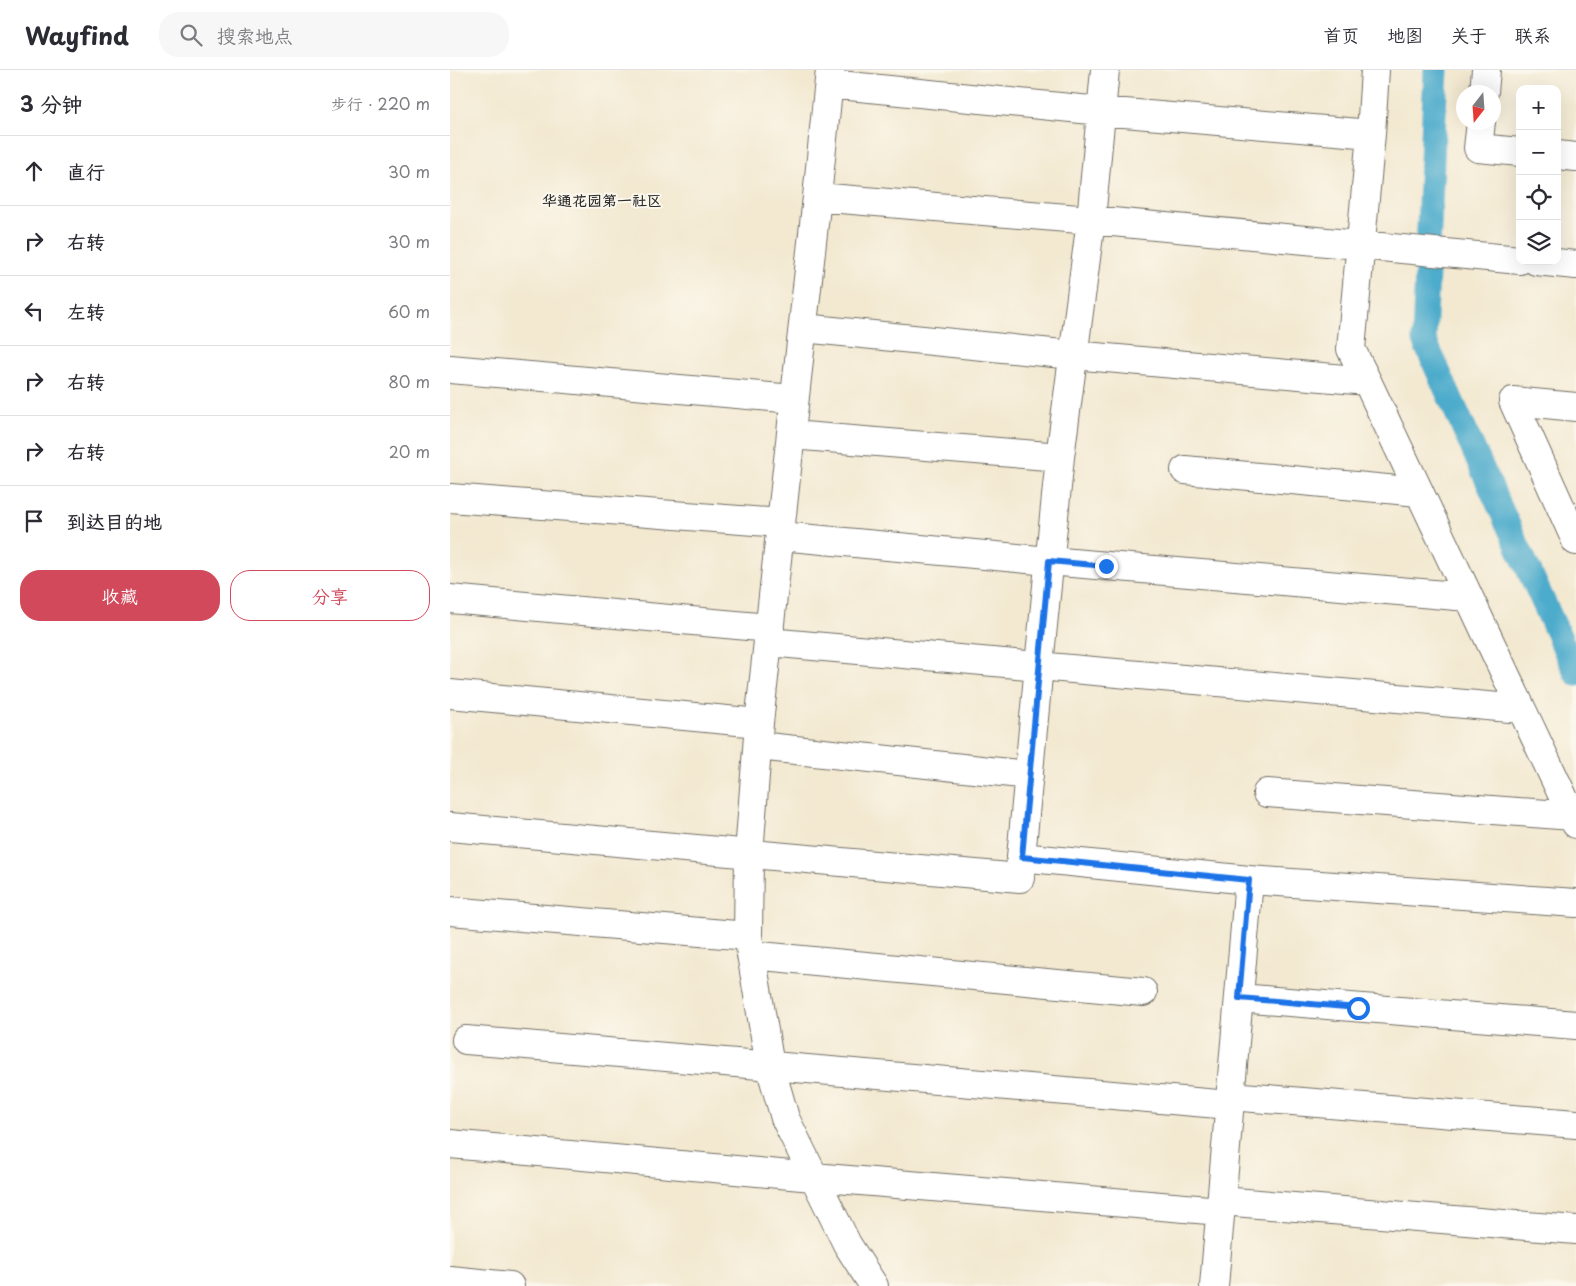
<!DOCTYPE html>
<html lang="zh">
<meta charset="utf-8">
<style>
body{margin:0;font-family:"Playpen Sans","LXGW WenKai TC",sans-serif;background:#f7f7f7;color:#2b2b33}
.controls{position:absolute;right:15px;top:15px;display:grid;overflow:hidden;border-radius:10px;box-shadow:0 5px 20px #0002}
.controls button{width:45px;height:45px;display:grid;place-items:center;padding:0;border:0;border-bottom:1px solid #e1e1e2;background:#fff;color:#2b2b33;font:25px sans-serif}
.compass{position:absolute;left:1006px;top:15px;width:45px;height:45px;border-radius:50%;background:#fff;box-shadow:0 5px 20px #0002;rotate:197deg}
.stop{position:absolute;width:15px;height:15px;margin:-11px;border:4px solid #1a73e8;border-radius:50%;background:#fff}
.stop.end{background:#1a73e8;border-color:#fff;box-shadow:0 1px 5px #0008}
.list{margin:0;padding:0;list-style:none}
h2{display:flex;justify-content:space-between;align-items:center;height:65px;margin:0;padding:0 20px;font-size:21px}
h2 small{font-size:16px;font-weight:400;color:#7c7c81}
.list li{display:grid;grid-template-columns:32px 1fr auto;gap:15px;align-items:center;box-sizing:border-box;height:70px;padding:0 20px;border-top:1px solid #e1e1e2}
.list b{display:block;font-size:19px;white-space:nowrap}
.list em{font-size:16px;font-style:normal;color:#7c7c81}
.actions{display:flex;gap:10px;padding:15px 20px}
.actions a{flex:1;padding:11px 0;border:1px solid #d1495b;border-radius:20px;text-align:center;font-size:18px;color:#d1495b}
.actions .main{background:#d1495b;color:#fff}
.icon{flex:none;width:28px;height:28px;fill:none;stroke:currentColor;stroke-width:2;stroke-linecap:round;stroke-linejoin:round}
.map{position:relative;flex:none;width:1126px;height:1216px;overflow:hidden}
header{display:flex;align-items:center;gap:30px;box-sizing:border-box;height:70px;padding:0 25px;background:#fff;border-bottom:1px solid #e1e1e2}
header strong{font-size:24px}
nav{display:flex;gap:28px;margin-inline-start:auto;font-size:18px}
.search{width:350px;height:45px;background:#f7f7f7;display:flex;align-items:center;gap:12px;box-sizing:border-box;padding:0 18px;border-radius:20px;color:#7c7c81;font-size:19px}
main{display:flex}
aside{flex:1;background:#fff}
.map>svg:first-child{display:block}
</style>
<header>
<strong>Wayfind</strong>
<div class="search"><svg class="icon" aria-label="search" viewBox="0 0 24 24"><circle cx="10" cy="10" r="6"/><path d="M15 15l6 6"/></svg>搜索地点</div>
<nav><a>首页</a><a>地图</a><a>关于</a><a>联系</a></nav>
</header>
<main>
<aside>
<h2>3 分钟<small>步行 · 220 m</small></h2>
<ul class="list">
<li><svg class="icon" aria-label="ahead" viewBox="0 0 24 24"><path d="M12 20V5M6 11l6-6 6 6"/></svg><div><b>直行</b></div><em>30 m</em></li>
<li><svg class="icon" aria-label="right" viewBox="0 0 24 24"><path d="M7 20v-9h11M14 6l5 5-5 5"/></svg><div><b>右转</b></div><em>30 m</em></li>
<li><svg class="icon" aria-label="left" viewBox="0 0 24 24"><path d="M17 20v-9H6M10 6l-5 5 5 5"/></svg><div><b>左转</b></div><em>60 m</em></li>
<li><svg class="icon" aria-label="right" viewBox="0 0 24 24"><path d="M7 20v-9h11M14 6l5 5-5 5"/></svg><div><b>右转</b></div><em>80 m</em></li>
<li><svg class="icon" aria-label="right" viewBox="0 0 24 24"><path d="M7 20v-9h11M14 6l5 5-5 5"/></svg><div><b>右转</b></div><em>20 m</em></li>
<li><svg class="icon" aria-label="arrive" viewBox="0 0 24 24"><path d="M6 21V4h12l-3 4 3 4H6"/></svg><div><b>到达目的地</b></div></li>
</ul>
<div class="actions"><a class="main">收藏</a><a>分享</a></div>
</aside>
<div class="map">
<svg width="1126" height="1216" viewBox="0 0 1126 1216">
<rect width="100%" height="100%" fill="#fbf7ec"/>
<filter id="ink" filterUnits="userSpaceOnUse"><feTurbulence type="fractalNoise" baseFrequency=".02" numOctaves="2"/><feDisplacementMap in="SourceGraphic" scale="10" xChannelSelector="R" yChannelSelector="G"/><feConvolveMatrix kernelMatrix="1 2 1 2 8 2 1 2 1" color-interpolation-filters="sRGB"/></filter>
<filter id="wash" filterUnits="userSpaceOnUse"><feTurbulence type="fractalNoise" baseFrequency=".0096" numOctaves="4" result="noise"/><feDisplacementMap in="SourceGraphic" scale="20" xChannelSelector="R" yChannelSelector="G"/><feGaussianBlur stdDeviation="1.12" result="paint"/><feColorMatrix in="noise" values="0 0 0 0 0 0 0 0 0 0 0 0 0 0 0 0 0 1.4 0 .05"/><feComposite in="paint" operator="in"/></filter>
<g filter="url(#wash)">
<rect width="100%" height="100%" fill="#f3e9d1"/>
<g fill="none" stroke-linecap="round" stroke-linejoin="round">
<path stroke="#4eaccc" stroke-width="25" d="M986,0L974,270L1030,394L1126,603"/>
</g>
</g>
<g filter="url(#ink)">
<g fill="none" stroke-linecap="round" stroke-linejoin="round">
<defs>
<path id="minor" d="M380,0L367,127L309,653L299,784L298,866L320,996L335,1048L397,1174L424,1216
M655,0L641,150L610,387L589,595L571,787L799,810L764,1216
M925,0L921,64L901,279L917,311L1126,754
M379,14L651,41L921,64
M1034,22L1036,0
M1031,52L1028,78L1070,82
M1107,85L1126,87
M367,127L641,150L1070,190
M1086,191L1126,195
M353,258L623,285L917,311
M0,299L344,329
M1126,337L1063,331L1126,471
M341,365L610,387
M735,400L969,422
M0,428L331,453
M330,466L599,491L1018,527
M0,529L320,558
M318,572L1071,639
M0,624L309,653
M308,676L579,705
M817,723L1123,746
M0,757L570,808L571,787
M799,810L1126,833
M0,841L298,866
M301,885L693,922
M789,928L1126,955
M16,970L780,1035
M780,1026L1126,1054
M0,1074L363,1107L771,1141
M772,1131L1126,1160
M0,1210L60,1216"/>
</defs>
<use href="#minor" stroke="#716e65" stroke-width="30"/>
<use href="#minor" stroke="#fff" stroke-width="28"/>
</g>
</g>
<g fill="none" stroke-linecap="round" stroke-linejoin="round" filter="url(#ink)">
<path stroke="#1a73e8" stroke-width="6" d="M656,496L599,491L572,787L799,810L789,928L908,938"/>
</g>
<g text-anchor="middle" stroke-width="4" stroke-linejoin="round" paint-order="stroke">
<g font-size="15" font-weight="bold" fill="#2b2b2b" stroke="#fbf7ec">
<text x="152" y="136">华通花园第一社区</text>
</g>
</g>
</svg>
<div class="controls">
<button>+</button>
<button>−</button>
<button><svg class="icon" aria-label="locate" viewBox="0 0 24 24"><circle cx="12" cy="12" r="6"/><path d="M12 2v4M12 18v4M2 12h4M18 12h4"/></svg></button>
<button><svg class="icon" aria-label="layers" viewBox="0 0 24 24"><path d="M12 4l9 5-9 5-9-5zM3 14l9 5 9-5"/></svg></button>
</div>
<svg class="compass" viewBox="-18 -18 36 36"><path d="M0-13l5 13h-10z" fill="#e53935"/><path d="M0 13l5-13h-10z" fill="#7c7c81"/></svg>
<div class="stop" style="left:908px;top:938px"></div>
<div class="stop end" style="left:656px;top:496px"></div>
</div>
</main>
